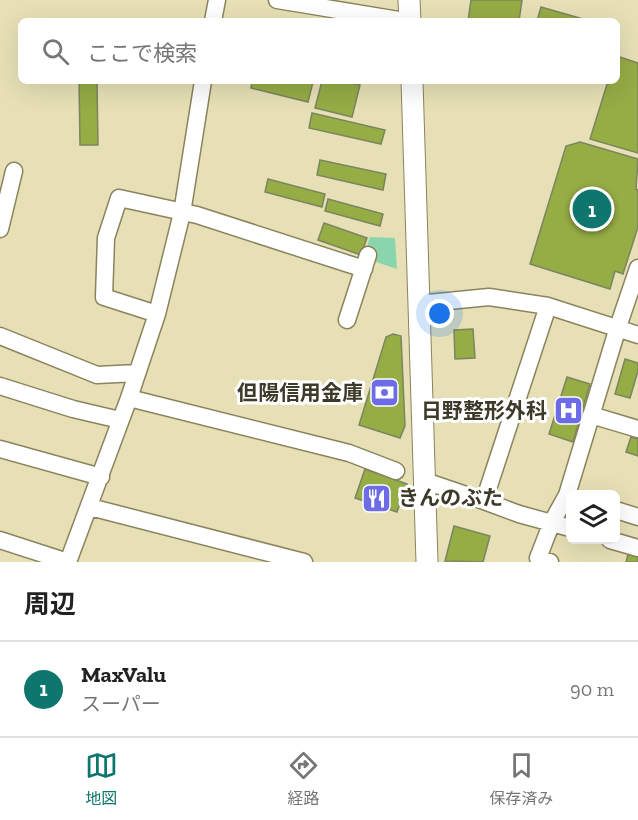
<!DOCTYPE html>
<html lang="ja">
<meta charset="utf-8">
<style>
body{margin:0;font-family:"Zilla Slab","Noto Sans JP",serif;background:#f6f6f6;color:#222}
.controls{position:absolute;right:18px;bottom:18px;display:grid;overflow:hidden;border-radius:9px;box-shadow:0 6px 24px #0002}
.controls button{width:54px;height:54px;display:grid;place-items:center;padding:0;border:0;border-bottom:2px solid #e0e0e0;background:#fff;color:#222;font:30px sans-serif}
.you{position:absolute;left:440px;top:314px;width:21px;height:21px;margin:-15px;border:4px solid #fff;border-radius:50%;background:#1a73e8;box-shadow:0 0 0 9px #1a73e833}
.badge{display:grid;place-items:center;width:39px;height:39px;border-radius:50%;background:#0f766e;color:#fff;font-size:20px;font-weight:700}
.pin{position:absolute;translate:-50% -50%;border:3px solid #fff;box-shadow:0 2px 6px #0006}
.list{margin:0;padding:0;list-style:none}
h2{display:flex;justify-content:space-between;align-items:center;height:78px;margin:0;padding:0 24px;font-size:26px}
h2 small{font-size:20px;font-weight:400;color:#767676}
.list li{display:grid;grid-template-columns:39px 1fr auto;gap:18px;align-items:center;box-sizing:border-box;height:96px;padding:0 24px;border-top:2px solid #e0e0e0}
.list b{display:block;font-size:22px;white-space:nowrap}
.list p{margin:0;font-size:20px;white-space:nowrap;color:#767676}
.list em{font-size:20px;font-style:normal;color:#767676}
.icon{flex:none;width:33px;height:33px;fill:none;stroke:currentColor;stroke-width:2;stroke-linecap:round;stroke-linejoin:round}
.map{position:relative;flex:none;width:638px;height:562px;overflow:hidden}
.search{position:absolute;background:#fff;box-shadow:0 6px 24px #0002;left:18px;right:18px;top:18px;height:66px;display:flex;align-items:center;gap:15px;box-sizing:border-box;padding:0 21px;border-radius:9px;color:#767676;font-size:22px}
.sheet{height:174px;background:#fff}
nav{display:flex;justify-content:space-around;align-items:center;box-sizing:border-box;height:84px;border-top:2px solid #e0e0e0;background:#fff;font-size:16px;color:#767676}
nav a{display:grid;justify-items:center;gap:3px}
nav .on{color:#0f766e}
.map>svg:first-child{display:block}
</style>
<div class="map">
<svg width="638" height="562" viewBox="0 0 638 562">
<rect width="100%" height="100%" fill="#e7e0b6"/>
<path fill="#8bd5ad" d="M370,237L395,238L397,269L373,261L366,250Z"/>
<path fill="#96ac45" stroke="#7b855f" stroke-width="1.5" d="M471,0H522L519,21H468Z
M541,7L590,21H537Z
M617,56L638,63V153L590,139L608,81H617Z
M79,81H97L98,145H80Z
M252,81H308L313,82L308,102L251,88Z
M322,81H343L360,85L352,117L315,108Z
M312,113L385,130L381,144L309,128Z
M580,142L638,159L636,189L638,190V227L623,274L615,271L610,289L530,264L566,146Z
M320,160L386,174L383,190L317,175Z
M268,179L325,194L322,207L265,192Z
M328,199L383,214L380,226L325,211Z
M324,223L367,238L361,255L318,240Z
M473,329L475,358L455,359L454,330Z
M393,334L401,336L405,426L400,438L359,425L386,337Z
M625,359L638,363V371L630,398L615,394Z
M567,377L590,384L573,442L549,434Z
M631,437L638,439V456L626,452Z
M365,469L407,484L397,512L355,498Z
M454,526L490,536L483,562L445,561Z
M628,554L638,557V562H626Z"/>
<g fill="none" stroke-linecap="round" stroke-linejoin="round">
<defs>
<path id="minor" d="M277,0L405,21
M213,21L217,0
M0,229L14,171
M418,304L489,297L548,306L638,335
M548,306L484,501L519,514L570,528
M157,314L104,297L106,238L119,198L197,215L364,269
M347,320L368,255
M0,336L97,375L137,373
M0,386L73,409L120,420
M129,398L349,453L396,471
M591,415L638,429
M0,449L101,477
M425,481L484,501
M90,507L304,562
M616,510L638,517
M0,540L68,562
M610,540L638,548
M68,562L129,398L157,314L182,213L203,81
M550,562L538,558L552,522L567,495L618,327L638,268"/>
<path id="major" d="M409,0L410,21
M412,81L427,562"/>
</defs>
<use href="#minor" stroke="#8a835c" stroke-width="19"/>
<use href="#major" stroke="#8a835c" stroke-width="23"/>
<use href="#minor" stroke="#fff" stroke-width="16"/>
<use href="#major" stroke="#fff" stroke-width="21"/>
</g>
<defs>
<symbol id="bank-square" viewBox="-11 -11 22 22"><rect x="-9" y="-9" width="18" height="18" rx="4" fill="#6d6ce6" stroke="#fff"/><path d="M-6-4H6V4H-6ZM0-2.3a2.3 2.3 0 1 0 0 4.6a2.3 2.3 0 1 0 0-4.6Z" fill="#fff"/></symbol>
<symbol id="hospital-square" viewBox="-11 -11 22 22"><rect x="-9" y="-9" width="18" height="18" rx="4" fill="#6d6ce6" stroke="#fff"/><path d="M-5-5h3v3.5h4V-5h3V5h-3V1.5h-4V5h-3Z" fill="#fff"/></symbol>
<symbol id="restaurant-square" viewBox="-11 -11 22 22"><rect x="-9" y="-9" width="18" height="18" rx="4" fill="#6d6ce6" stroke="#fff"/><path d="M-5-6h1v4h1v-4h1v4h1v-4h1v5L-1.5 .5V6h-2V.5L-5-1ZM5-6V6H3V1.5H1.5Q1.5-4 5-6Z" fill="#fff"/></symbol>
</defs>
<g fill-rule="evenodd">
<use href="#bank-square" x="368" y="376" width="33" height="33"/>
<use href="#hospital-square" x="552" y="394" width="33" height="33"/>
<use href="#restaurant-square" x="360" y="482" width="33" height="33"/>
</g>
<g text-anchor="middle" stroke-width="6" stroke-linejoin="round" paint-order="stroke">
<g font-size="21" font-weight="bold" fill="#3c3a29" stroke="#fff" text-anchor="end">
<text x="363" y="400">但陽信用金庫</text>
<text x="547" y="418">日野整形外科</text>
<text x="398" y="505" text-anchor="start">きんのぶた</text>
</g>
</g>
</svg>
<div class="controls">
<button><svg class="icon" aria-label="layers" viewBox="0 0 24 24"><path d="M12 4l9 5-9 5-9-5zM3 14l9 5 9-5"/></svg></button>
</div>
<div class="you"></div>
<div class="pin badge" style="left:592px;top:209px">1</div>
<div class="search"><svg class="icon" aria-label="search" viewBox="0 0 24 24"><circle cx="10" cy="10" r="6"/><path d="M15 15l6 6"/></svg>ここで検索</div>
</div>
<section class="sheet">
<h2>周辺<small></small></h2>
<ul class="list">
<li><span class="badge">1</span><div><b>MaxValu</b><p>スーパー</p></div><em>90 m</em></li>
</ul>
</section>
<nav>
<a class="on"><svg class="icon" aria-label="map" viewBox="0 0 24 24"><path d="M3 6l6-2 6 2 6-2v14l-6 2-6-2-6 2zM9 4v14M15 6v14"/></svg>地図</a>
<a><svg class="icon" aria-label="directions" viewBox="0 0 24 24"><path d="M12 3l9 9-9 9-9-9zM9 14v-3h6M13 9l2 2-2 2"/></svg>経路</a>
<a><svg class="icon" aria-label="saved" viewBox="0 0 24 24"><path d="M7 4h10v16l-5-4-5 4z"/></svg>保存済み</a>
</nav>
